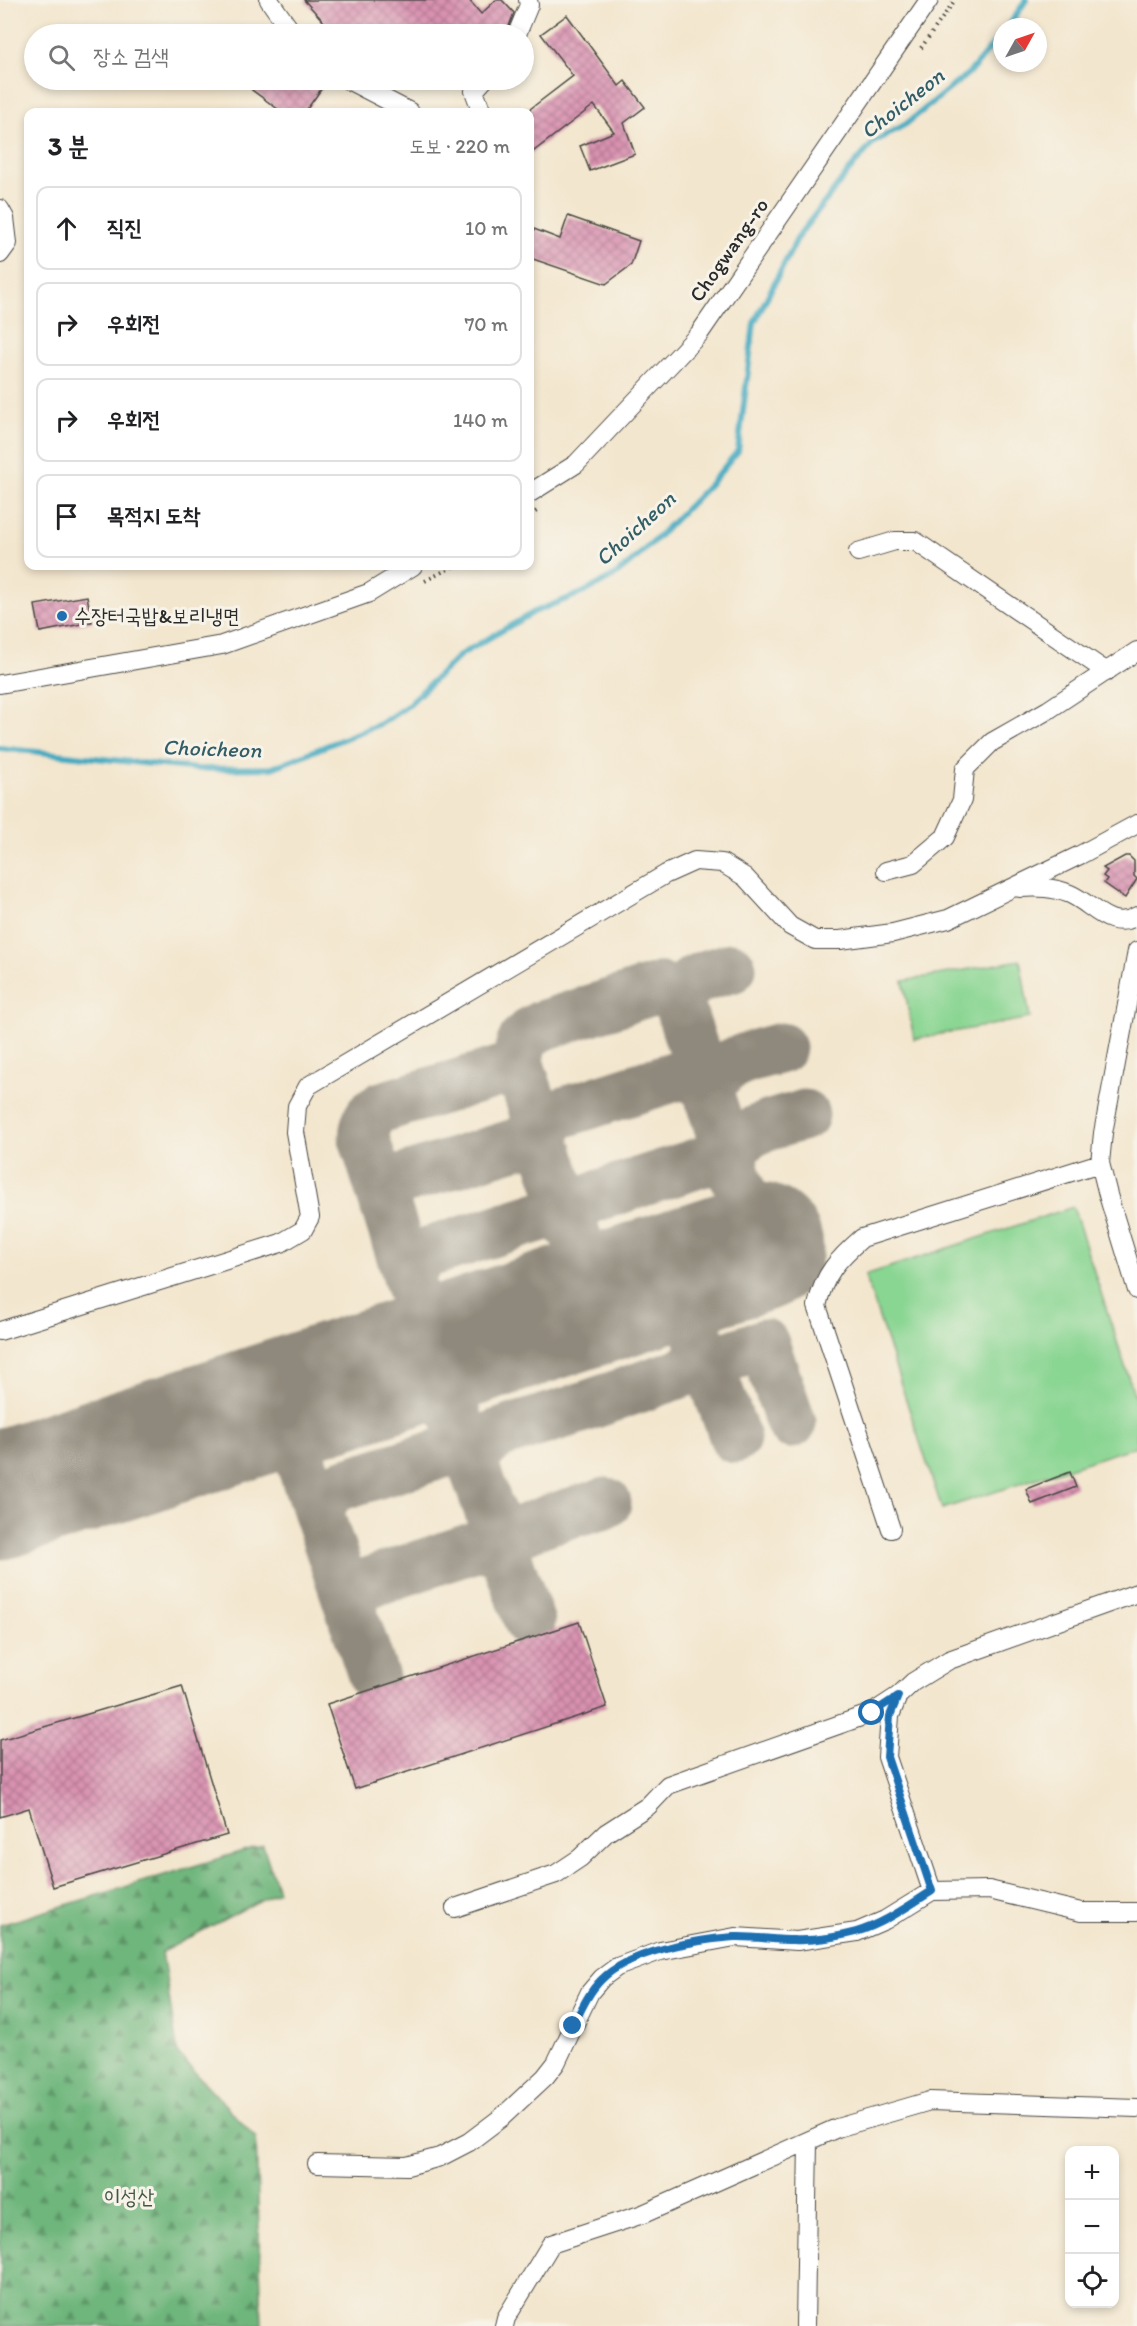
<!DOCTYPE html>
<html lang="ko">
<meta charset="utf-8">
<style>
body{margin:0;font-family:Itim,"Poor Story",sans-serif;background:#f6f6f6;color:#202124}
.controls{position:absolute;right:18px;bottom:18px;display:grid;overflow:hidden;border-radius:12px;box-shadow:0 3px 9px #0003}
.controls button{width:54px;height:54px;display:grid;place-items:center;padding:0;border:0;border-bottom:2px solid #e0e0e0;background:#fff;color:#202124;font:30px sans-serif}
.compass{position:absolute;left:993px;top:18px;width:54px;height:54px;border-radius:50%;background:#fff;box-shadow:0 3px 9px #0003;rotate:50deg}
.stop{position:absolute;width:18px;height:18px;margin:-14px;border:4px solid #1f6fb2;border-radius:50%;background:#fff}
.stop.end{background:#1f6fb2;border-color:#fff;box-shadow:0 2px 6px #0008}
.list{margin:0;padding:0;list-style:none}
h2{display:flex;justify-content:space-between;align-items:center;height:78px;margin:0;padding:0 24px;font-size:26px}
h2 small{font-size:20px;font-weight:400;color:#757577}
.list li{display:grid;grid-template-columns:39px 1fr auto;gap:18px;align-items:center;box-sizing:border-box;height:84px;margin:0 12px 12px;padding:0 12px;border:2px solid #e0e0e0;border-radius:12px}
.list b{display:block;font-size:22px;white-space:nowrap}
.list em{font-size:20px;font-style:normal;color:#757577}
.icon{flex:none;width:33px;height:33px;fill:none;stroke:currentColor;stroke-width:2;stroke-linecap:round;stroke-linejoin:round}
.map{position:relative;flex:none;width:1137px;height:2326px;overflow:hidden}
.search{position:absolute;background:#fff;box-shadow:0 3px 9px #0003;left:24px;top:24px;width:510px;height:66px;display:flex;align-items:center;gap:15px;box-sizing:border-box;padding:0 21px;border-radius:33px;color:#757577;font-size:22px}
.panel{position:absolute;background:#fff;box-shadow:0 3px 9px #0003;left:24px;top:108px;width:510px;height:462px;border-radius:12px}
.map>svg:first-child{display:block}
</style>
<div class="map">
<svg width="1137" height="2326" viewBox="0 0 1137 2326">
<defs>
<pattern id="forest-firs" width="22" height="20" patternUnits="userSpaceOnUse" patternTransform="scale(1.5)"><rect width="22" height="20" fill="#6eb67c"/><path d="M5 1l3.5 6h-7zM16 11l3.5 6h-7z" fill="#5b9466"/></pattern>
<pattern id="building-cross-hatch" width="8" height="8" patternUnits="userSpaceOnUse" patternTransform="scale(1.5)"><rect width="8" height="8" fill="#d992b1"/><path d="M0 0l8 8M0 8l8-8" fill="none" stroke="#b07790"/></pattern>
</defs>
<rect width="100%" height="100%" fill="#f7f3e8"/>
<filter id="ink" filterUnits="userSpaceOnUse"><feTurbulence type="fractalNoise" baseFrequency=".0167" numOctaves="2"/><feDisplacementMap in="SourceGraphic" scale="12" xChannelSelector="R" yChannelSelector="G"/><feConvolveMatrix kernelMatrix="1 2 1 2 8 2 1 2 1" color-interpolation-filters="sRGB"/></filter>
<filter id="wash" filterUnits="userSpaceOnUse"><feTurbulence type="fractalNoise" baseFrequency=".008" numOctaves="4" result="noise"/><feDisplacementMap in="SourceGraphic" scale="24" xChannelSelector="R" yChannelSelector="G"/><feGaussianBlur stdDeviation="1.35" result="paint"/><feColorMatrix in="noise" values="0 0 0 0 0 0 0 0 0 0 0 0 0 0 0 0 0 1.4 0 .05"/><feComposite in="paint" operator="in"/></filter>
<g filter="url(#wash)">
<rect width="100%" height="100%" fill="#f3e6ce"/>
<path fill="#89d592" stroke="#5a805e" stroke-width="1.5" d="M1020,960L1030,1018L914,1039L903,981Z
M1073,1207L1137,1403V1446L942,1509L865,1275Z"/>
<path fill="url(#forest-firs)" stroke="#4c7054" stroke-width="1.5" d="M263,1845L278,1891L162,1952L178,2054L256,2138L262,2326H0V1925Z"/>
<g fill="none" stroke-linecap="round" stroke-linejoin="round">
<path stroke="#40a9c0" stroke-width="6" d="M1008,27L1026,0
M0,748L199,769L272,768L382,723L407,706L460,655L534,612L584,592L614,576L636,558L668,527L712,482L738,451L754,323L799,235L852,167L874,142L906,124L970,72L1002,34"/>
<path stroke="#8f887c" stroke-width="51" d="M678,1002C687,977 709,974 731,968
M525,1084L516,1076L502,1071L382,1107C368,1113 365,1123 364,1138L433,1354L530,1623
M544,1140L548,1124L558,1114L679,1075L693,1077L707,1089C723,1059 751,1057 781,1048
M730,1160C739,1127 775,1125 804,1115
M385,1205L389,1190L397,1181L521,1142L536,1145L549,1154
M573,1228C572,1211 579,1204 594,1197L708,1160L716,1161L734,1170
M676,1274L735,1438
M408,1277L419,1258L429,1252L548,1214L559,1217L573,1228
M597,1300L518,1062C521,1041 522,1036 541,1026L659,988L678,1002L759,1247
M281,1403L374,1678
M473,1466L477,1453L495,1435L572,1411L764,1344L791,1423
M318,1511L327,1494L334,1487L450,1451H458L471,1459
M507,1558C507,1548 509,1541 517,1534C529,1524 588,1508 606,1503
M354,1620C351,1601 352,1596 368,1583L481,1545L493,1549L507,1558"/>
<path stroke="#8f887c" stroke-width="129" d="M0,1495L759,1247"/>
</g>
<g id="blocks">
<path fill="url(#building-cross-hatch)" d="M304,0H469L481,14L496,0H502L514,13L506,34H335Z
M567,15L619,86L625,81L645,107L624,123L635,154L590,171L580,146L614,132L594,105L530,154V109L573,76L541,34Z
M260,80H310L322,88L305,112H282L252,90Z
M568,216L639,241L631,265L606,284L530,258V243L534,229L560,239Z
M87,596L92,622L40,632L35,605Z
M1125,856H1129L1134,861V876L1137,879L1125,898L1104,883L1107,879L1103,876L1107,871L1103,868Z
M1070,1472L1076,1487L1032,1504L1026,1489Z
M579,1622L607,1707L355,1789L327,1704Z
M182,1686L227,1835L53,1887L29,1808L0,1817V1740Z"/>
</g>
</g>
<g filter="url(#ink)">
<use href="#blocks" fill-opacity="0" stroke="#494743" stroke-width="1.5"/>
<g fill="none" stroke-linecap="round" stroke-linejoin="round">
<defs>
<path id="minor" d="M269,0L293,34
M517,34L529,5L528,0
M348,80L410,112
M480,107L474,91L484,80
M0,209L5,218L8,243L0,254
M530,493L576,464L699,334L929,0
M858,552L895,541H915L1107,672
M0,684L222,645L369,593L413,566
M886,871L913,864L945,837L962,800L965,769L992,742L1048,710L1137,651
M1020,888C1038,887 1053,887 1070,894C1093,904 1110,932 1137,916
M1137,951L1103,1133L1100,1163L1108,1195L1137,1290
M0,1331L281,1243L303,1230L310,1217L295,1132L297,1106L308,1086L666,874L695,861L722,863L745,877L790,926L815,940H840L893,933L948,919L1080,855L1137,824
M891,1529L817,1306C824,1274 838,1259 862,1238L1100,1163
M932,1891L887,1757L890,1716L898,1696L913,1682L949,1660L1137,1593
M455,1908L556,1874L580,1858L606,1833L648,1806L668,1785L872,1713L898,1696
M317,2164L407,2166L440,2157L469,2142L502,2117L545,2077L556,2063L590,1992L602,1978L617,1967L660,1951L735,1937L797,1941L857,1932L885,1920L932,1891L989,1890L1081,1912H1137
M504,2326L506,2318L551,2244L643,2214L837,2128L930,2101L1137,2108
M805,2326L808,2141"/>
</defs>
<use href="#minor" stroke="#494743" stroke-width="20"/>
<path stroke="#494743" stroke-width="4" stroke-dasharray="1.5 4.5" stroke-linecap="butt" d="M921,48L955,0
M530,515L537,511
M425,581L454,566"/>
<use href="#minor" stroke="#fff" stroke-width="18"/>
</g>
</g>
<g fill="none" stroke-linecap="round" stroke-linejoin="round" filter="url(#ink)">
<path stroke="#1f6fb2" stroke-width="8" d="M573,2026C581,2010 588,1993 601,1980C629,1951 695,1940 734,1937C753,1936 774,1940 793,1940C813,1941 837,1937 856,1932C884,1924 908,1906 932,1891L887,1757L890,1716L898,1696L872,1713"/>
</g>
<circle fill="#1f6fb2" stroke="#f7f3e8" stroke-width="2" cx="62" cy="616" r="6"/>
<g text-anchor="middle" stroke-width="6" stroke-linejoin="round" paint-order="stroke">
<g font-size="21" fill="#2b2b2b" stroke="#f7f3e8">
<text transform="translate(729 250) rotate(-55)" y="7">Chogwang-ro</text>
</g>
<g font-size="21" fill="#2b2b2b" stroke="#f7f3e8" text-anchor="start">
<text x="74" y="623">수장터국밥&amp;보리냉면</text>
</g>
<g font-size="21" fill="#425645" stroke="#f7f3e8">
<text x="129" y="2204">이성산</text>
</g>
<g font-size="22" font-style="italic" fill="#335d67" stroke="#f7f3e8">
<text transform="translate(902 103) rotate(-38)" y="8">Choicheon</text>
<text transform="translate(635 528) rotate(-42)" y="8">Choicheon</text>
<text transform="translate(212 748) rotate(2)" y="8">Choicheon</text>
</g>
</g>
</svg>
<div class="controls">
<button>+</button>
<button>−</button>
<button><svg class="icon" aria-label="locate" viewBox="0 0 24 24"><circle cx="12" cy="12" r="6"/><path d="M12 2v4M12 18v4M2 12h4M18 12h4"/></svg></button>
</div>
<svg class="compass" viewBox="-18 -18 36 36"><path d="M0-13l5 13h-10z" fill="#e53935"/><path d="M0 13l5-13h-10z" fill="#757577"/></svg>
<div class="stop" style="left:872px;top:1713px"></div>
<div class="stop end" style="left:573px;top:2026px"></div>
<div class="search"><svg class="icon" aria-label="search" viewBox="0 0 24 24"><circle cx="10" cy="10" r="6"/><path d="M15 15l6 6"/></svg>장소 검색</div>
<section class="panel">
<h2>3 분<small>도보 · 220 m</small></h2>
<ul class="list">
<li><svg class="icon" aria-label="ahead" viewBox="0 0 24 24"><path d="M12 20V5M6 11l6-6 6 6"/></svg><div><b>직진</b></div><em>10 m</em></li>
<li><svg class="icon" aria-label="right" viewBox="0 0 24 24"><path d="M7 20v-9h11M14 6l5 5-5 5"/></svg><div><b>우회전</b></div><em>70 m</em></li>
<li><svg class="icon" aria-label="right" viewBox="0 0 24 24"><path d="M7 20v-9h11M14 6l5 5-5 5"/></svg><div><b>우회전</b></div><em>140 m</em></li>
<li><svg class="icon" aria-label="arrive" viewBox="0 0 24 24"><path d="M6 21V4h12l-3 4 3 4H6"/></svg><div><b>목적지 도착</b></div></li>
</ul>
</section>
</div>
